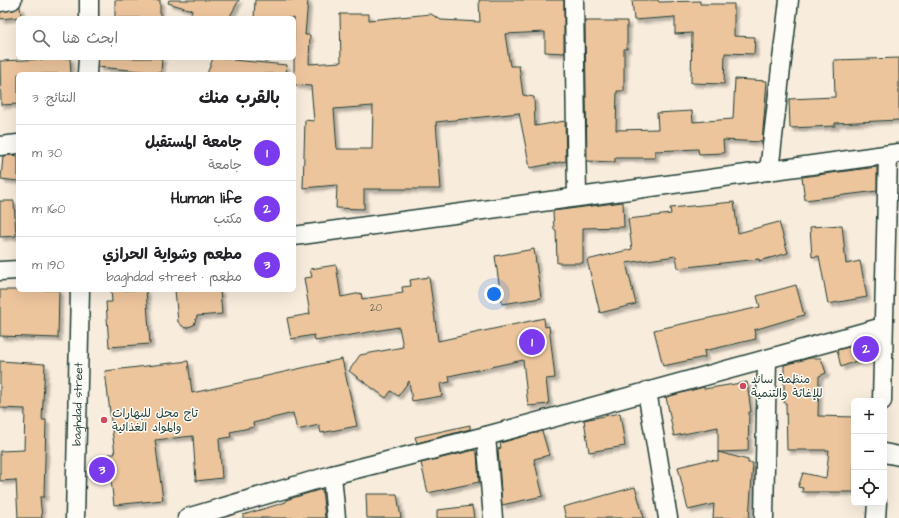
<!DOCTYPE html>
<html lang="ar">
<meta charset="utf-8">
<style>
body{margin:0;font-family:"Architects Daughter","Playpen Sans Arabic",sans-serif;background:#f2f2f2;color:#202124;direction:rtl}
.controls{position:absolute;right:12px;bottom:12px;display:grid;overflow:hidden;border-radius:6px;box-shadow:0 4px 16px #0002}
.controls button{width:36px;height:36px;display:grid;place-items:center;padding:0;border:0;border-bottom:1px solid #e0e0e0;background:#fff;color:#202124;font:20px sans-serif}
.you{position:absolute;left:494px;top:294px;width:14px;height:14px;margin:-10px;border:3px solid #fff;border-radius:50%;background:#1a73e8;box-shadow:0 0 0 6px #1a73e833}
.badge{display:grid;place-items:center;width:26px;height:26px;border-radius:50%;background:#7c3aed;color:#fff;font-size:13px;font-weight:700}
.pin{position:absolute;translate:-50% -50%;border:2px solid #fff;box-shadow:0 1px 4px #0006}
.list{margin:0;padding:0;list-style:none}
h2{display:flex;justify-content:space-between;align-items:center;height:52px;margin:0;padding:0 16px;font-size:17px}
h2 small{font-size:13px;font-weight:400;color:#757577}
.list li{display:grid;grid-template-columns:26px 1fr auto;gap:12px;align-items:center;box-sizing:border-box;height:56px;padding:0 16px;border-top:1px solid #e0e0e0}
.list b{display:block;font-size:15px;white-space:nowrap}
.list p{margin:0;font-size:13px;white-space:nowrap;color:#757577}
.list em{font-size:13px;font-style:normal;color:#757577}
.icon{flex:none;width:22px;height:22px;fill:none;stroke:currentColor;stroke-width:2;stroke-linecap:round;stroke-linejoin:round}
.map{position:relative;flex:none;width:899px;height:518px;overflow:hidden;direction:ltr}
.search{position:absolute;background:#fff;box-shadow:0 4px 16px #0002;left:16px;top:16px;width:280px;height:44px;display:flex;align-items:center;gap:10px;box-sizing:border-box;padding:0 14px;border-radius:6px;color:#757577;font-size:15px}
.panel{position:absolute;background:#fff;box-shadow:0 4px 16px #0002;left:16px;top:72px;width:280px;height:220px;border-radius:6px;direction:rtl}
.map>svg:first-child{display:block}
</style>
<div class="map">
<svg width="899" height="518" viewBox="0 0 899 518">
<defs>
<filter id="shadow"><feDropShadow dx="3.5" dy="3.5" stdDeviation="1" flood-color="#0004"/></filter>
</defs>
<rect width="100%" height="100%" fill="#f8ecdc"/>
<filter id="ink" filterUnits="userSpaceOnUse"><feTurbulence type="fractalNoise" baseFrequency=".025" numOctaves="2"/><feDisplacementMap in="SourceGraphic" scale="8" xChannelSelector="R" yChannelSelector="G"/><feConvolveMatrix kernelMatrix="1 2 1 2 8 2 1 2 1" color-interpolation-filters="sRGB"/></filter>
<g filter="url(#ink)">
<path fill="#edc59d" stroke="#1f3d34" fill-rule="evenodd" filter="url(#shadow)" d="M115,0H160V18H115Z
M169,0H239L229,18H190L192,10L168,3Z
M255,0H308L305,35H310L309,64L341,62L340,14H369V20L431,14L441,20L480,22L479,0H564V53L545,52V32L505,34L510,66H519L523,95L534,97L535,126L565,121L566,161L530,168L519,113L436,122L441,189H364V209L336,208L337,185L303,188L305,120L314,121L311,86L294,85V18H254ZM373,106L372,149H337L334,109Z
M632,0H658L659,2L700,1V4H734V36L755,37L754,54L725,53L724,84L691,83L692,33L675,34V17L634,20Z
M20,6L21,17L0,19V12L14,10Z
M585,21H627V49H624V91H617L616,130L658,129L657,113L692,111L693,122L733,119L735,79L767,81L762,142L723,140L724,153L699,154L698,149L655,151V158H615V162L587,161Z
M70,58L71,74H18V104L1,105L0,61Z
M99,58H162L161,73L98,67Z
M213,58H234L233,60L287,65L286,74H207Z
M899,58V120L835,123V126L790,128L789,99L835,97L834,60Z
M10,155L18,156V181L1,179L3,156Z
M877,167V191L805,200L802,177Z
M0,201H14L16,236L0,237Z
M623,202L624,227L583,228V263H557L556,230H554L553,211Z
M734,202L738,233L779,222L788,253L759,261V259L678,268L676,256L626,263L636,304L600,313L587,260L632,249L628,219L671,214L670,208Z
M842,225L846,264L860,261L867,297L828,304L819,256L812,257L810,227Z
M534,249L541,298L502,304L495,256Z
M336,265L341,297L361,293L362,299L403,293L402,287L411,286L410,280L429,277L438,341L544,318L545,327L549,326L555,378L546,379L549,404L528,406L523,360L449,376L450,382L440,384L442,396L412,401L409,381L398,396L391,391L386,398L349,371L360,355L403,347L399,327L315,341L314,335L291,339L287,318L310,314L304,278L312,277L310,269Z
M796,285L804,315L754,330L756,339L704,351L705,357L663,366L654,330L760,307L757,296Z
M0,290H59L58,338L0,336Z
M111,290H146L150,344L109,347L106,302H112Z
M175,290H220L222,314L197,316L194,325L185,328L178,322Z
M873,341V354L841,367L837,350Z
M810,358H821L826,373L819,376L818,416L854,417V492H802L803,488L798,487L803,473L826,478L829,450H787L786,403H784V365Z
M342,359L357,426L321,433L319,425L297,430L293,413L253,423L254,427L230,432L231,437L219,439L222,478L196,481L193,436L155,440L163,500L114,505L108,454H115L105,371L188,361L192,393L262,378V377Z
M0,361L45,364L42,420H46L44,497H40L42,518H18L16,480L0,481V451L24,450L25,409L0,408Z
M747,382L751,412H749L748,451L718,452V427L674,436L666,397L704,387V389Z
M620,413L625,446L589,452L584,420Z
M470,425V429L417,443L415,437Z
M542,431L549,455L534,459L543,496L502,505L498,449L501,448L500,443Z
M475,450L477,454L479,482L428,493L421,463Z
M718,452L748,460V463H753L749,518H713L714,504L688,510L678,467L707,460L718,461Z
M635,487L644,518H566L563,507Z
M322,489L325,518H243V515L286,502V500Z
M366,494H397L401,518H367Z
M472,506L474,518H437V510Z"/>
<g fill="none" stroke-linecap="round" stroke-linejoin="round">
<defs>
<g id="minor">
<path d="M574,0L577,197"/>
<path d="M0,2L12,0"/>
<path d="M89,18V0"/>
<path d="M87,74L88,58"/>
<path d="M0,146L18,144"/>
<path d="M769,171L789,0"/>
<path d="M294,236L899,153"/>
<path d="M0,271L18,270"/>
<path d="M647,391L668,518"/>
<path d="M882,401L888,155"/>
<path d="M486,436L493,518"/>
<path d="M884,453L899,456"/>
<path d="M332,475L336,518"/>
<path id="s1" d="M75,518L80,290"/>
<path d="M187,518L332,475L486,436L883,327"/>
<path d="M764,518L767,359"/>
<path d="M876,518L877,503"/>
</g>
</defs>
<use href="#minor" stroke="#1f3d34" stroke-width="21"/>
<use href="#minor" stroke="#fdfcf7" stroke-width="18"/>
</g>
</g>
<g fill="#d1495b" stroke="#fdfcf7" stroke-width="1.5">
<circle cx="743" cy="386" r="4"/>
<circle cx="104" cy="420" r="4"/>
</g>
<g text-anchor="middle" stroke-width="3" stroke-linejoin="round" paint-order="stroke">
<g font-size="10" fill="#525f4e">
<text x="376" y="311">20</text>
</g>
<g font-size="12" fill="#1f3d34" stroke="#fdfcf7" text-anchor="start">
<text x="751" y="383">منظمة ساند<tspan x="751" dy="14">للإغاثة والتنمية</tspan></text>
<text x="112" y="417">تاج محل للبهارات<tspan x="112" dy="14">والمواد الغذائية</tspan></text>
</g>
<g font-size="12" fill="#1f3d34" stroke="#fdfcf7">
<text dy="4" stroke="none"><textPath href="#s1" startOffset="114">baghdad street</textPath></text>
</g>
</g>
</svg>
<div class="controls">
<button>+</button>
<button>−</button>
<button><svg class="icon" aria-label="locate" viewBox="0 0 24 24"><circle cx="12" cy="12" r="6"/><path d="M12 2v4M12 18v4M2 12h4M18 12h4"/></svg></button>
</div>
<div class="you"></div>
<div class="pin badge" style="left:532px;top:342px">1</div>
<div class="pin badge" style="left:866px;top:349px">2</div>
<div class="pin badge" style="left:102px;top:470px">3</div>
<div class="search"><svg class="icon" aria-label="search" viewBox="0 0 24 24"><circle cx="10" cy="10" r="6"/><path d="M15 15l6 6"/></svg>ابحث هنا</div>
<section class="panel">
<h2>بالقرب منك<small>النتائج: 3</small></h2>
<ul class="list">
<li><span class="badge">1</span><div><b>جامعة المستقبل</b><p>جامعة</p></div><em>30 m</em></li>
<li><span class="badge">2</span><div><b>Human life</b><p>مكتب</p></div><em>160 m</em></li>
<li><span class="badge">3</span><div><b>مطعم وشواية الحرازي</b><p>مطعم · baghdad street</p></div><em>190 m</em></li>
</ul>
</section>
</div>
